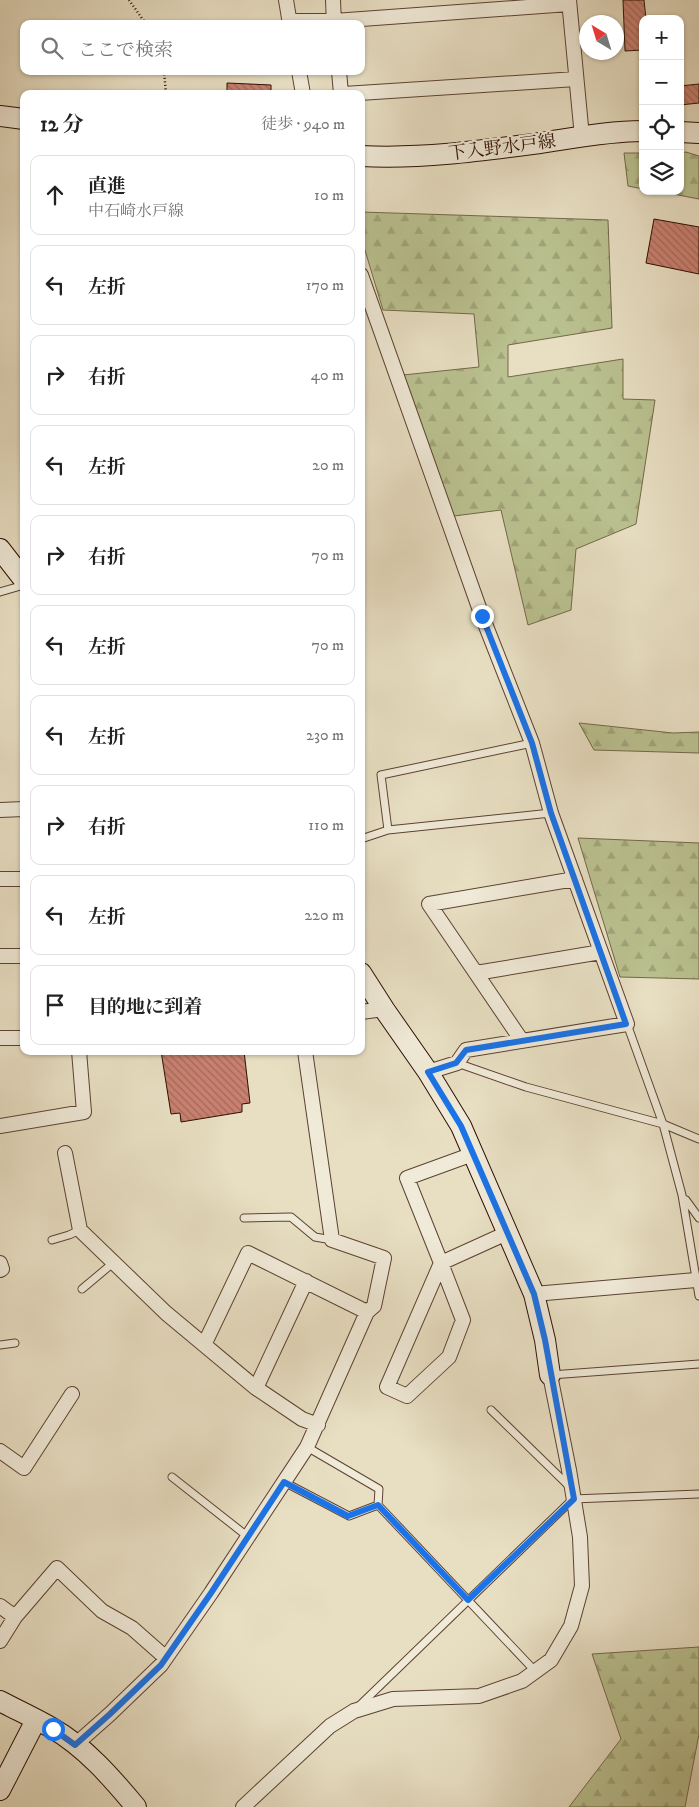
<!DOCTYPE html>
<html lang="ja">
<meta charset="utf-8">
<style>
body{margin:0;font-family:"IM FELL DW Pica","Noto Serif JP",serif;background:#f2f2f2;color:#222}
.controls{position:absolute;right:15px;top:15px;display:grid;overflow:hidden;border-radius:10px;box-shadow:0 1px 4px #0004}
.controls button{width:45px;height:45px;display:grid;place-items:center;padding:0;border:0;border-bottom:1px solid #e0e0e0;background:#fff;color:#222;font:25px sans-serif}
.compass{position:absolute;left:579px;top:15px;width:45px;height:45px;border-radius:50%;background:#fff;box-shadow:0 1px 4px #0004;rotate:322deg}
.stop{position:absolute;width:15px;height:15px;margin:-11px;border:4px solid #1a73e8;border-radius:50%;background:#fff}
.stop.end{background:#1a73e8;border-color:#fff;box-shadow:0 1px 5px #0008}
.list{margin:0;padding:0;list-style:none}
h2{display:flex;justify-content:space-between;align-items:center;height:65px;margin:0;padding:0 20px;font-size:21px}
h2 small{font-size:16px;font-weight:400;color:#767676}
.list li{display:grid;grid-template-columns:32px 1fr auto;gap:15px;align-items:center;box-sizing:border-box;height:80px;margin:0 10px 10px;padding:0 10px;border:1px solid #e0e0e0;border-radius:10px}
.list b{display:block;font-size:19px;white-space:nowrap}
.list p{margin:0;font-size:16px;white-space:nowrap;color:#767676}
.list em{font-size:16px;font-style:normal;color:#767676}
.icon{flex:none;width:28px;height:28px;fill:none;stroke:currentColor;stroke-width:2;stroke-linecap:round;stroke-linejoin:round}
.map{position:relative;flex:none;width:699px;height:1807px;overflow:hidden}
.search{position:absolute;background:#fff;box-shadow:0 1px 4px #0004;left:20px;top:20px;width:345px;height:55px;display:flex;align-items:center;gap:12px;box-sizing:border-box;padding:0 18px;border-radius:10px;color:#767676;font-size:19px}
.panel{position:absolute;background:#fff;box-shadow:0 1px 4px #0004;left:20px;top:90px;width:345px;height:965px;border-radius:10px}
.map>svg:first-child{display:block}
</style>
<div class="map">
<svg width="699" height="1807" viewBox="0 0 699 1807">
<defs>
<pattern id="forest-firs" width="22" height="20" patternUnits="userSpaceOnUse" patternTransform="scale(1.25)"><rect width="22" height="20" fill="#bac190"/><path d="M5 1l3.5 6h-7zM16 11l3.5 6h-7z" fill="#a0a57a"/></pattern>
<pattern id="building-back-hatch" width="6" height="6" patternUnits="userSpaceOnUse" patternTransform="scale(1.25)"><rect width="6" height="6" fill="#c98171"/><path d="M-1 5l2 2M0 0l6 6M5-1l2 2" fill="none" stroke="#a4685a"/></pattern>
</defs>
<rect width="100%" height="100%" fill="#e8dfc3"/>
<filter id="stains"><feTurbulence type="fractalNoise" baseFrequency=".004" numOctaves="4"/><feColorMatrix values="0 0 0 0 .2 0 0 0 0 .09 0 0 0 0 .02 0 0 0 .5 -.17"/></filter>
<radialGradient id="worn" r=".72"><stop offset=".6" stop-color="#630" stop-opacity="0"/><stop offset="1" stop-color="#630" stop-opacity=".3"/></radialGradient>
<path fill="url(#forest-firs)" stroke="#746848" d="M686,152L699,156V199L657,191H680V153Z
M624,153H643V189L628,186Z
M361,212L608,220L612,328L508,345V377L623,359V399L655,400L636,524L576,549L571,610L528,625L501,510L454,516L403,375L479,367L474,314L383,310L361,237Z
M579,723L673,733L699,732V753L594,750Z
M578,838L699,843V979L620,977Z
M699,1647V1734L685,1807H569L621,1739L592,1654Z"/>
<path fill="url(#building-back-hatch)" stroke="#2e0e01" d="M623,0H644L646,19H643V50L625,51Z
M227,83L271,85V94H227Z
M699,84V103L680,105V86Z
M654,219L699,227V274L646,263Z
M161,1051H244L250,1103L242,1104V1112L181,1122L180,1113L171,1114Z"/>
<g fill="none" stroke-linecap="round" stroke-linejoin="round">
<defs>
<path id="lane" d="M0,592L24,585
M388,830L381,775L532,743
M361,839L388,830L551,813
M627,1024L663,1124L682,1195L699,1296
M457,1063L526,1087L663,1124L699,1139
M686,1200L699,1218
M244,1218L291,1217L315,1237L332,1240
M52,1240L69,1235L80,1230
M82,1289L113,1263
M0,1345L15,1343
M551,1375L699,1364
M491,1410L570,1487
M307,1447L379,1489L378,1505
M172,1477L247,1536
M284,1482L349,1516L378,1505L535,1671
M359,1706L573,1499L699,1494"/>
<path id="street" d="M286,0L290,24
M333,0L334,24
M569,0L582,137
M289,21H334L569,4
M299,71L303,94
M339,71L341,94
M344,94L576,79
M361,275L482,616L532,743L551,813L627,1024L466,1050L457,1063L428,1072
M0,810L24,809
M0,879H24
M0,956H24
M476,973L601,952
M361,1012L384,1009
M0,1038H24
M522,1041L429,904L575,879
M305,1051L332,1240L384,1258L374,1306L367,1312
M0,1126L84,1112L79,1051
M65,1153L80,1230L166,1313L256,1388L302,1419L318,1425
M473,1154L407,1178L441,1263L507,1233
M0,1263L2,1269L0,1270
M441,1263L463,1320L449,1357L407,1396L387,1387Z
M534,1294L696,1280
M256,1388L306,1281
M0,1451L24,1468L72,1394
M0,1606L15,1617
M0,1641L15,1617L57,1568L102,1611L132,1628L166,1658
M75,1745L110,1714L161,1665L211,1593L307,1447L367,1312L248,1253L204,1345
M243,1807L330,1726L354,1711L393,1699L479,1696L522,1681L551,1660L571,1626L582,1586L580,1537L569,1470L550,1375"/>
<path id="secondary" d="M0,116L24,119
M680,132L699,133
M361,156C422,159 480,151 540,143C574,138 609,131 643,131
M0,549L24,580
M361,973L384,1009L428,1072L461,1126L534,1294L545,1340L550,1375
M0,1701C17,1710 35,1718 52,1728C85,1747 112,1778 136,1807
M0,1790L36,1720"/>
</defs>
<use href="#lane" stroke="#5c4232" stroke-width="9"/>
<use href="#street" stroke="#5c4232" stroke-width="16"/>
<use href="#secondary" stroke="#2e0e01" stroke-width="22"/>
<path stroke="#2e0e01" stroke-width="2.5" stroke-dasharray="1 2.5" stroke-linecap="butt" d="M129,0L146,24
M164,71L166,94"/>
<use href="#lane" stroke="#f0ead8" stroke-width="7"/>
<use href="#street" stroke="#f0ead8" stroke-width="14"/>
<use href="#secondary" stroke="#f0ead8" stroke-width="20"/>
</g>
<g fill="none" stroke-linecap="round" stroke-linejoin="round">
<path stroke="#1a73e8" stroke-width="6" d="M53,1729L75,1745L110,1714L161,1665L211,1593L284,1482L348,1516L378,1505L468,1600L574,1499L545,1340L534,1294L461,1126L428,1072L456,1063L466,1050L626,1024L551,813L532,743L482,616"/>
</g>
<g text-anchor="middle" stroke-width="4.5" stroke-linejoin="round" paint-order="stroke">
<g font-size="18" fill="#2e0e01" stroke="#f0ead8">
<text transform="translate(502 147) rotate(-7)" y="6">下入野水戸線</text>
</g>
</g>
<rect width="100%" height="100%" filter="url(#stains)"/>
<rect width="100%" height="100%" fill="url(#worn)"/>
</svg>
<div class="controls">
<button>+</button>
<button>−</button>
<button><svg class="icon" aria-label="locate" viewBox="0 0 24 24"><circle cx="12" cy="12" r="6"/><path d="M12 2v4M12 18v4M2 12h4M18 12h4"/></svg></button>
<button><svg class="icon" aria-label="layers" viewBox="0 0 24 24"><path d="M12 4l9 5-9 5-9-5zM3 14l9 5 9-5"/></svg></button>
</div>
<svg class="compass" viewBox="-18 -18 36 36"><path d="M0-13l5 13h-10z" fill="#e53935"/><path d="M0 13l5-13h-10z" fill="#767676"/></svg>
<div class="stop" style="left:53px;top:1729px"></div>
<div class="stop end" style="left:482px;top:616px"></div>
<div class="search"><svg class="icon" aria-label="search" viewBox="0 0 24 24"><circle cx="10" cy="10" r="6"/><path d="M15 15l6 6"/></svg>ここで検索</div>
<section class="panel">
<h2>12 分<small>徒歩 · 940 m</small></h2>
<ul class="list">
<li><svg class="icon" aria-label="ahead" viewBox="0 0 24 24"><path d="M12 20V5M6 11l6-6 6 6"/></svg><div><b>直進</b><p>中石崎水戸線</p></div><em>10 m</em></li>
<li><svg class="icon" aria-label="left" viewBox="0 0 24 24"><path d="M17 20v-9H6M10 6l-5 5 5 5"/></svg><div><b>左折</b></div><em>170 m</em></li>
<li><svg class="icon" aria-label="right" viewBox="0 0 24 24"><path d="M7 20v-9h11M14 6l5 5-5 5"/></svg><div><b>右折</b></div><em>40 m</em></li>
<li><svg class="icon" aria-label="left" viewBox="0 0 24 24"><path d="M17 20v-9H6M10 6l-5 5 5 5"/></svg><div><b>左折</b></div><em>20 m</em></li>
<li><svg class="icon" aria-label="right" viewBox="0 0 24 24"><path d="M7 20v-9h11M14 6l5 5-5 5"/></svg><div><b>右折</b></div><em>70 m</em></li>
<li><svg class="icon" aria-label="left" viewBox="0 0 24 24"><path d="M17 20v-9H6M10 6l-5 5 5 5"/></svg><div><b>左折</b></div><em>70 m</em></li>
<li><svg class="icon" aria-label="left" viewBox="0 0 24 24"><path d="M17 20v-9H6M10 6l-5 5 5 5"/></svg><div><b>左折</b></div><em>230 m</em></li>
<li><svg class="icon" aria-label="right" viewBox="0 0 24 24"><path d="M7 20v-9h11M14 6l5 5-5 5"/></svg><div><b>右折</b></div><em>110 m</em></li>
<li><svg class="icon" aria-label="left" viewBox="0 0 24 24"><path d="M17 20v-9H6M10 6l-5 5 5 5"/></svg><div><b>左折</b></div><em>220 m</em></li>
<li><svg class="icon" aria-label="arrive" viewBox="0 0 24 24"><path d="M6 21V4h12l-3 4 3 4H6"/></svg><div><b>目的地に到着</b></div></li>
</ul>
</section>
</div>
